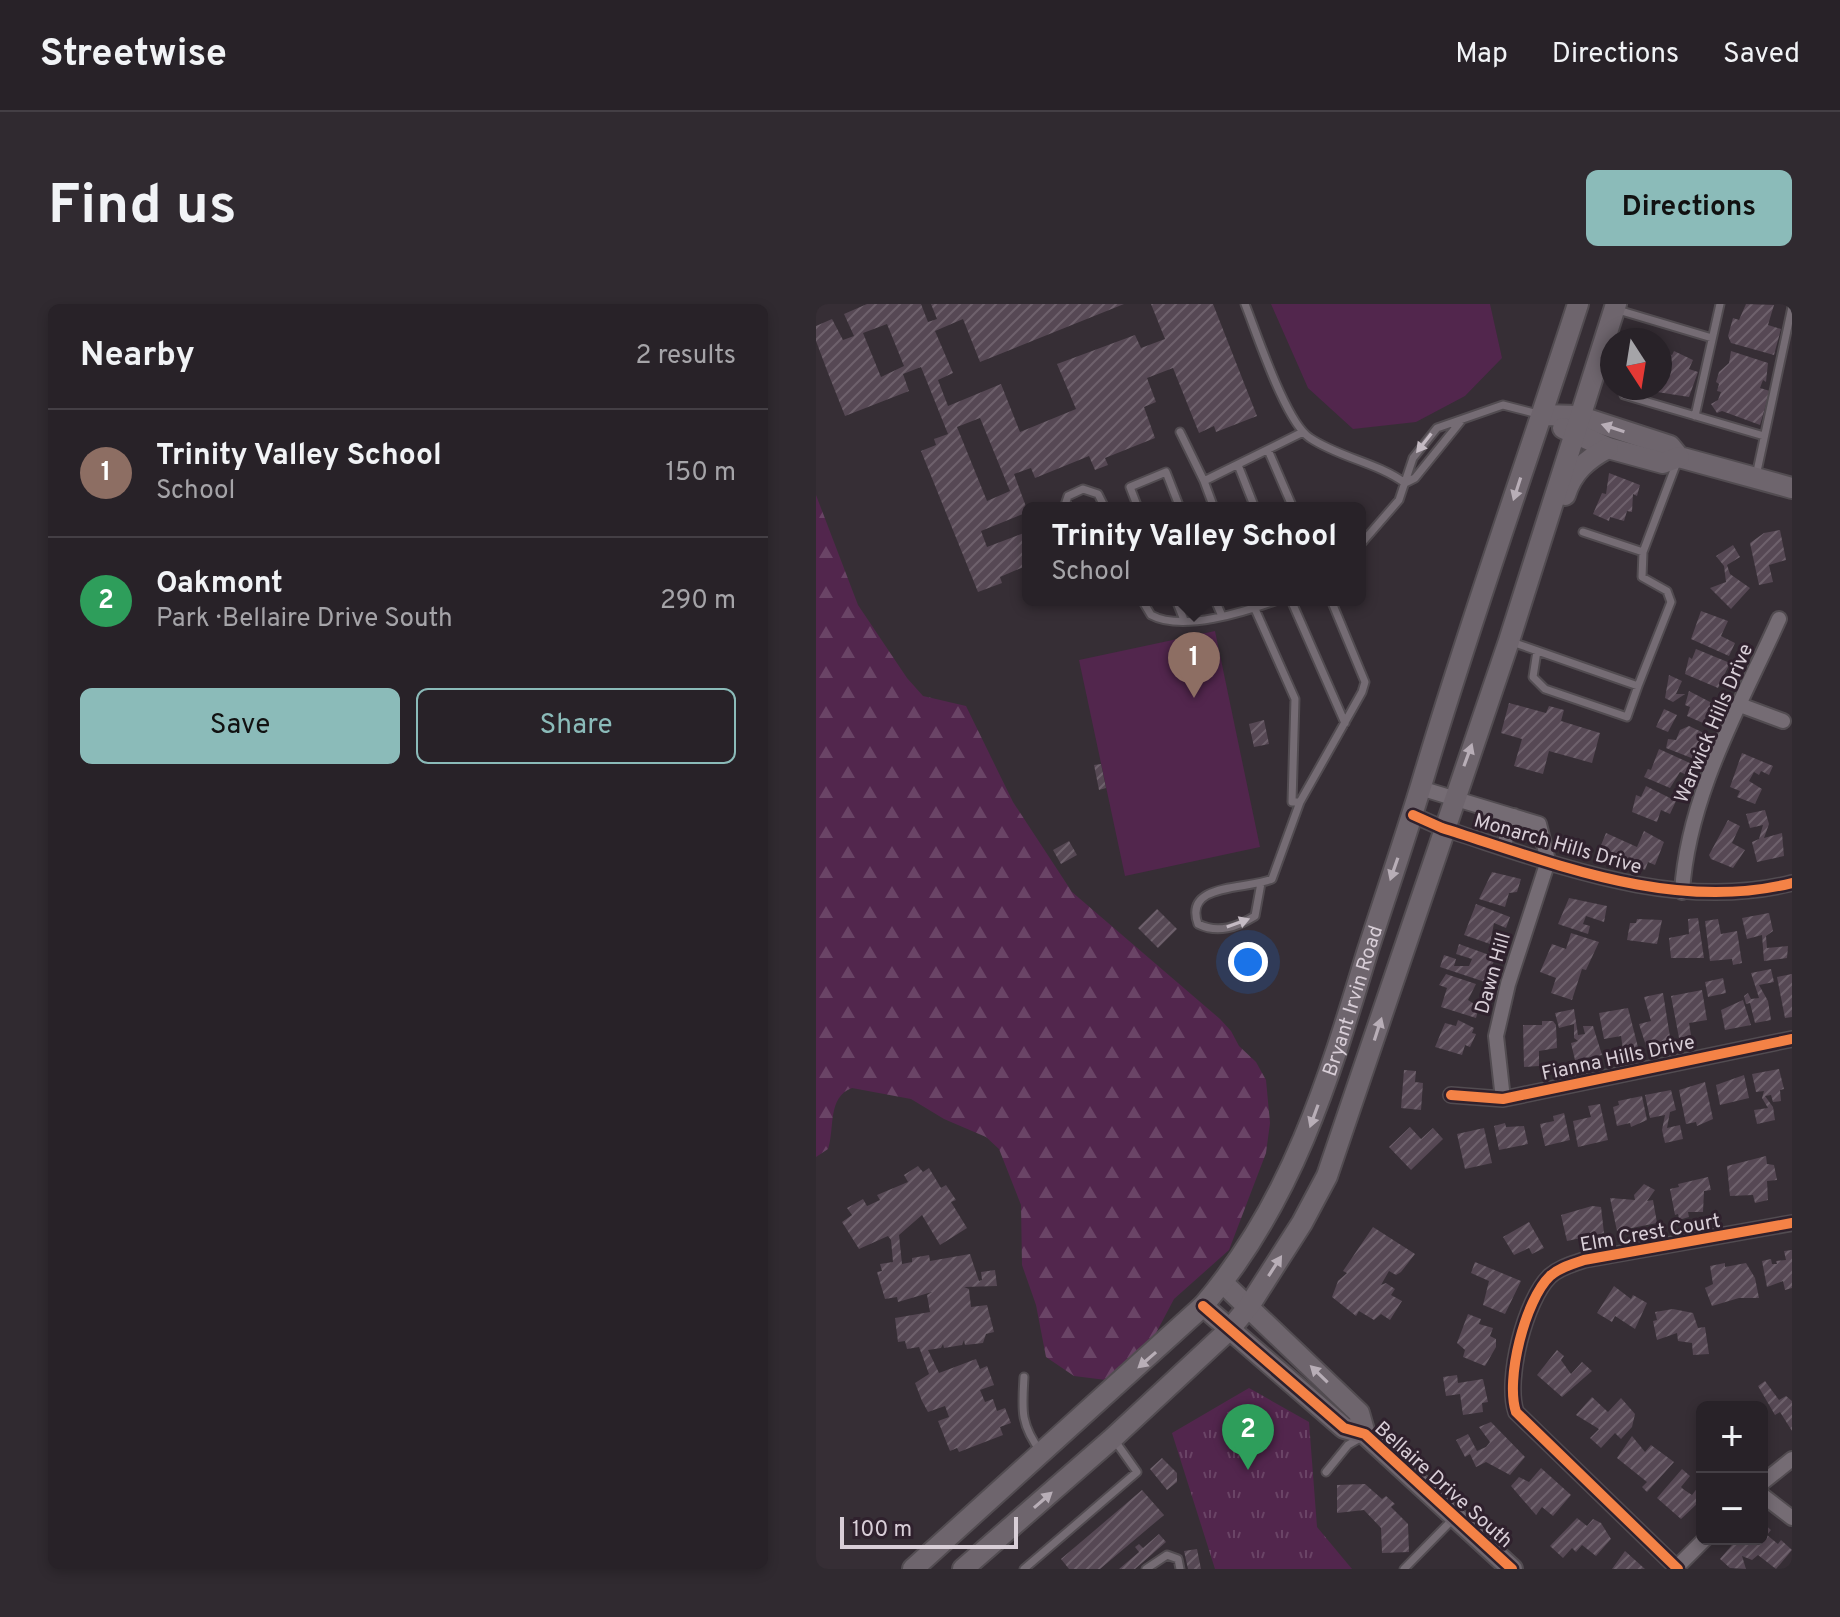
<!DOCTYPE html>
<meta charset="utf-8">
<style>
body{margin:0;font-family:Overpass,sans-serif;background:#302a30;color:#f1f3f6}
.controls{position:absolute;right:24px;bottom:24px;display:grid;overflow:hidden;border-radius:12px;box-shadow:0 4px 12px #0003}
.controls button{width:72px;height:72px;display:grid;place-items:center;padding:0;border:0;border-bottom:2px solid #443f45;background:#282228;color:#f1f3f6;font:40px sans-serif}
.compass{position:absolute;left:784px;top:24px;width:72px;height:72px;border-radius:50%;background:#282228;box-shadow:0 4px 12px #0003;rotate:168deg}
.scale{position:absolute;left:24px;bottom:20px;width:178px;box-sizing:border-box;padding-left:8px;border:4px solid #d8ced7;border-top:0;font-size:22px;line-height:28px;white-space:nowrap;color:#d8ced7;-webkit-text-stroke:6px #2f212d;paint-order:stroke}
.you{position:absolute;left:432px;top:658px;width:28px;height:28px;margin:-20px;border:6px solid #fff;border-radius:50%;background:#1a73e8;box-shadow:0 0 0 12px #1a73e833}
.badge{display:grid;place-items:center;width:52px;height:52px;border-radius:50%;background:#8bbbb9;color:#fff;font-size:26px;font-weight:700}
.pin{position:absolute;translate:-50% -66px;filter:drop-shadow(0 2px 4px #0008)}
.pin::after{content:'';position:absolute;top:42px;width:28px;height:24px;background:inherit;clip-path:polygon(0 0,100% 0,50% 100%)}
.popup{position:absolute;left:206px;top:198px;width:344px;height:104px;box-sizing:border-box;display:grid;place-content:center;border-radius:12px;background:#282228;filter:drop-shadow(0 2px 6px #0005);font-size:26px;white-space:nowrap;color:#a5a4a8}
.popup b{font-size:30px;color:#f1f3f6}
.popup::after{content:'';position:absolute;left:50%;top:100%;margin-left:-16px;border:16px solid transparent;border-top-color:#282228}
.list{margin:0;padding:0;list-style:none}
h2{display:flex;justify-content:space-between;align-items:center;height:104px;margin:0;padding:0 32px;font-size:34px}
h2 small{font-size:26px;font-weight:400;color:#a5a4a8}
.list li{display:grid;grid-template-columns:52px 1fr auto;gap:24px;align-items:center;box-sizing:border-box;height:128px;padding:0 32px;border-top:2px solid #443f45}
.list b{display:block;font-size:30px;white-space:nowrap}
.list p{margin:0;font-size:26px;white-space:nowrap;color:#a5a4a8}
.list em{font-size:26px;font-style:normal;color:#a5a4a8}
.actions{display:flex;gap:16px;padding:24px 32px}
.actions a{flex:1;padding:18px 0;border:2px solid #8bbbb9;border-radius:12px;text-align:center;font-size:28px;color:#8bbbb9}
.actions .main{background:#8bbbb9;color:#111}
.map{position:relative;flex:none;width:976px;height:1265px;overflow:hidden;border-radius:12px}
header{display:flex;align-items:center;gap:48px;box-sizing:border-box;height:112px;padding:0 40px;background:#282228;border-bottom:2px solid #443f45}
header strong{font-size:38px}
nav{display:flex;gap:44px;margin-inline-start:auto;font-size:28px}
.intro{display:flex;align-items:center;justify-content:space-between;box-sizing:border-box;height:192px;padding:0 48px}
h1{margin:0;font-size:56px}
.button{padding:20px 36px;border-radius:12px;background:#8bbbb9;color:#111;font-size:28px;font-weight:700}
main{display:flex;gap:48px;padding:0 48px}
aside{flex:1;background:#282228;border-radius:12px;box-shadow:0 4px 12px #0003}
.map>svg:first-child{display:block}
</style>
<header>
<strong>Streetwise</strong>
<nav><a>Map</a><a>Directions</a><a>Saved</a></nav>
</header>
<div class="intro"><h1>Find us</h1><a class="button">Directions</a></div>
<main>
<aside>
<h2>Nearby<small>2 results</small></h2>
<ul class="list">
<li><span class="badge" style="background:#8d6e63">1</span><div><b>Trinity Valley School</b><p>School</p></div><em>150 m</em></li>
<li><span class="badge" style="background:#2e9e5b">2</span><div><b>Oakmont</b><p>Park · Bellaire Drive South</p></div><em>290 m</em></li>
</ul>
<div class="actions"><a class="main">Save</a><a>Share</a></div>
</aside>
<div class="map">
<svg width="976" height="1265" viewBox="0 0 976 1265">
<defs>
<pattern id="forest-firs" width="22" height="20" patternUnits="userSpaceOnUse" patternTransform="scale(2)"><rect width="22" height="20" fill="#52264d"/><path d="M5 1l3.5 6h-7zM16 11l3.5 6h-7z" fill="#6a4466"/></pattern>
<pattern id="park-tufts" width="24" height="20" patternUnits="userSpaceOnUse" patternTransform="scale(2)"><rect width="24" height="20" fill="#52264d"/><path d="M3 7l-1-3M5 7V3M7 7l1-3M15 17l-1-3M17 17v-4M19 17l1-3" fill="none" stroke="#6a4466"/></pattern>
<pattern id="building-hatch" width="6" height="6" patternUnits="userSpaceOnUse" patternTransform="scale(2)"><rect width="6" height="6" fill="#564854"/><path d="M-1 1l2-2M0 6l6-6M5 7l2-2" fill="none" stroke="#6e616c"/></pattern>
</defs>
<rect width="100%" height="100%" fill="#362e35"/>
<path fill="url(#forest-firs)" d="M0,191L42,301L91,374L107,392L150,402L197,498L256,588L404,715L415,727L423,742L440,758L450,776L454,819L450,849L413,946L358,995L340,1029L298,1077L258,1072L230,1053L220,1001L206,961L205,901L183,845L170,833L128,815L95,795L36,784C11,793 19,824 12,845L0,853Z"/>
<path fill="url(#park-tufts)" d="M433,1084L493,1118L501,1223L536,1265H399L356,1129Z"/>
<path fill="#52264d" d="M455,0H674L686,54L649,92L600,118L537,125L492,84Z
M399,327L444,543L309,572L263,356Z"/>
<path fill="url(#building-hatch)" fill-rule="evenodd" d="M51,0H105L112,18L121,15L115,0H308L164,58L147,15L119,27L137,69L122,76L132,102L185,80L204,128L260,105L241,60L319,31L325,44L349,35L335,0H397L441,112L400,128L398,122L383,129L357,64L331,74L340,98L328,103L339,134L289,154L292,161L279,166L273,152L219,174L215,164L198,170L212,208L165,227L171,243L208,229L206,226L212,223V261L184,273L186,279L162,288L105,147L120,141L118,135L132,130L105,63L87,70L93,87L29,112L12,69L0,37V22L16,15L27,36L38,32L28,10ZM71,20L88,62L65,73L47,29ZM164,114L194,187L171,197L141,123Z
M930,0L958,1L952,21L965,25L958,51L915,39L912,32L917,14L923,16Z
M844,47L856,51L858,47L877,56L873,65L882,68L873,93L835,87L844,84Z
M915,47L952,59L950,78L947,76L944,84L954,87L944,121L906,107L901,109L895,100L902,96L905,88L901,87L903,80L900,78L903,68L913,59Z
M793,169L824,181L821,192L817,190L816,208L811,207L808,217L794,213L793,217L777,210L786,189L790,190Z
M964,226L970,256L953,261L957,278L943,281L934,239L948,229Z
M917,241L924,253L911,261L914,270L934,284L915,305L894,284L910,278L908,262L900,252Z
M885,307L912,317L905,332L919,339L913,352L875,335Z
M880,345L914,359L902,384L869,370L873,353L876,355Z
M853,371L866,377L860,390H869L857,398L849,394Z
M873,387L896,399L887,419L871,412L874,403L869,401Z
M693,399L730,409L733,402L748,406L745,417L784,429L776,459L733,447L727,470L698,462L706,435L685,429Z
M848,405L861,411L852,428L840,423Z
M448,416L453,440L438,443L433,420Z
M873,422L888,429L878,455L850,444L852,435L860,436L864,426Z
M843,445L876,460L871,471L864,468L854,484L828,473L832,465L835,466Z
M926,449L957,462L953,471L945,467L943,471L938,468L933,477L946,485L939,500L921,493L924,487L914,483Z
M285,460L290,484L283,486L278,461Z
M830,482L860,497L854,510L845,506L841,518L816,508L820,491L825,493Z
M949,506L953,520L948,534L966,529L968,552L941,558L936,538L943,535L947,521L934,524L930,510Z
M912,516L924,522L916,539L929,546L917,564L895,555L893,551Z
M828,527L848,538L839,561L832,558L829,566L783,546L790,529L821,543Z
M253,537L261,551L245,560L237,546Z
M676,568L705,575L701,588L693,589L689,603L663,595Z
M753,594L791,602L788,618L770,612L767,620L774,622L772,630L742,620Z
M660,600L694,613L690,624L678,619L674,640L648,631Z
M341,605L361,625L342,644L322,624Z
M953,609L957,627L950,632L951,644L972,642L971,654L948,657L946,631L931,635L926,614Z
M882,614L888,654H855L853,634L873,630L872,615Z
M821,615L846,616L841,640L811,636L814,619H820Z
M902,615L905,630L921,627L926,659L917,661L916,655L894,657L889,617Z
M755,629L783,638L770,666L766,665L756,696L735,689L740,674L724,668L736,640L750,645Z
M643,640L676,652L675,656L678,657L669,678L624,663L628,651L640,655L638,662H653L656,655L640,650Z
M955,665L958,678L943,681L952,697L955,716L939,719L934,699L930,700L928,692L932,689L935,695L943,694L935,669Z
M630,670L660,680L652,696L663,703L660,714L625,703L631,684L623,681Z
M976,670V713L969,714L961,673Z
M907,674L910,689L892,693L889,678Z
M886,686L891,716L873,719L875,731L863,734L855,692Z
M847,689L855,739L831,745L823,720L835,717L828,693Z
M927,696L935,721L909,726L905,706Z
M812,704L822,743L807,746L805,732L788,735L783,709Z
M758,705L762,731L769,730L767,722H777L786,751L759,756L755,739L762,737L758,734V720L743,724L739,709Z
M642,716L658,724L656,729L660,730L654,743L649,741L646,751L619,743L629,719L640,722Z
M726,717H737L740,721L741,744L723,747V762L708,763L707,721H726Z
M963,765L968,785L964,786L965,797L957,798L955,791L949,792L957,803L959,816L941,820L938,806L952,804L946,794L948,787L940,788L936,770Z
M588,766L600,767L599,778L607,779L605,806L585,804Z
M928,771L933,794L904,801L900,781Z
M889,778L897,815L881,822L880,818L870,820L863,786Z
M855,786L860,806L854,808L851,824L864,821L867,835L849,839L846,826L849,811L834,814L829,791Z
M826,792L831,816L815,823L814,819L801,822L797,803L803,801L802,797Z
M784,800L792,836L762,843L757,817L775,813L772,802Z
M748,809L754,836L729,842L724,820L738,817L737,812Z
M689,819L690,823L708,822L712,840L683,846L678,822Z
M594,823L605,835L617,824L627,835L595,866L573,843Z
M668,824L676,859L649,865L641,830Z
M950,852L951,860L958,861L961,876L951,877L952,896L939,899L937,891L914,892L911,862Z
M102,862L107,868L113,864L125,884L130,881L140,896L135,898L151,924L124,941L106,911L83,931L86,960L96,958V954L113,951L114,957L154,950L163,977L166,976L165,968L179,966L181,982L148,983L153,985L155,1003L171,1001L178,1028L170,1030L167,1039L149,1041L148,1036L146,1041L128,1044L127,1040L125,1044L112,1046L123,1069L160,1055L164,1065L171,1062L178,1081L164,1086L169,1098L177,1095L181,1107L189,1104L195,1119L184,1123L187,1131L143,1148L141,1144L134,1147L122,1117L133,1113L129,1102L112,1108L106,1097L99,1079L113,1070L103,1043L91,1045L89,1037L82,1038L79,1014L114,1008L111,991L116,988L82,998L81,993L69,995L61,968L66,967L64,960L77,958L75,936L72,932L43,945L26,918L36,911L31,904L47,895L51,902L64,896L61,891L92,878L88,871Z
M892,873L895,886L888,887L887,908H872L873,913L863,916L862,910L859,911L854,885L863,883L862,880Z
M828,880L839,886L831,897L837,896L841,919L801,927L794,894L819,896L818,891Z
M776,902L785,903L788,929L751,937L745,911Z
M713,918L728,944L716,950L713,944L698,951L687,933Z
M557,923L599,950L585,968L580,971L573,967L565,981L570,979L579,985L575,991L586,997L574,1016L565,1010L558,1016L543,1007L540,1012L516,993L522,977L531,969L527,967Z
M976,946V984L969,986L967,977L951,983L946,957L955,955L956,960H961L960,957L970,956L968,947Z
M659,958L705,977L689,1010L667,1001L673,977L655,969Z
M909,959V963L930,959L939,974L943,994H923L896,1002L889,984L897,980L894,962Z
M798,982L815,995L817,991L831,999L819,1025L799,1012L796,1018L781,1009Z
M857,1005L877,1009L882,1024L889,1023L893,1050L877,1051L876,1039L862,1037L861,1029L841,1036L837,1017L841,1016L839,1008Z
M652,1010L665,1015L663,1020L677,1024L674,1032L680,1035V1043L669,1062L647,1053L649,1046L641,1039Z
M741,1046L748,1052L745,1056L755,1070L766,1058L776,1067L746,1093L721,1071Z
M641,1071L642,1079L667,1075L672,1098L666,1099L667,1108L647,1111L644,1090L630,1092L627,1073Z
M949,1077L963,1096L970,1092L976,1097V1127L964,1108L959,1111L942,1082Z
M776,1093L792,1108L805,1094L819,1110L816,1123L805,1135L799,1129L785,1144L774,1134L783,1125L760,1111Z
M675,1118L709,1153L694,1171L670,1158L660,1163L654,1150L649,1153L640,1136L652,1130L661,1147L670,1143L674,1138L663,1123Z
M816,1132L829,1148L835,1141L858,1158L831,1188L826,1183L831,1178L801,1154Z
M346,1154L361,1169V1178L351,1186L334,1165Z
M725,1164L755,1191L737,1212L726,1203L720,1211L695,1182L703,1173L713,1178Z
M866,1165L874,1172L865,1183L867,1185L876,1191L886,1178V1201L883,1198L865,1215L841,1194Z
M549,1180L566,1195L570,1192L579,1200L575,1203L592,1220L593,1248L566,1249L565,1224L548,1206L521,1209V1181Z
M326,1186L348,1211L284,1265H253L245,1255Z
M761,1214L771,1222L777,1215L785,1219L795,1235L780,1252L766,1241L760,1248L756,1244L747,1254L734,1242Z
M946,1218L955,1226L951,1231L962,1240L965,1236L976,1246L960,1265L942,1251L936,1256L926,1252L930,1265L914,1264L904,1255L921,1235H946Z
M343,1230L350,1238L319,1265H303L323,1248L319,1243L323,1240L327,1244Z
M381,1245L385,1265H372L368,1247Z
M809,1247L829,1265H796Z"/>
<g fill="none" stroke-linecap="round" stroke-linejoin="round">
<defs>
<path id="lane" d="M429,0C441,30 470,119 494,134C524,154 560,158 589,179
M802,6L896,34
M808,91L948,132
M879,112L904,0
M364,128L388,177
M452,146L477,204
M422,161L439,204
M940,172L976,3
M589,179L599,174L645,117
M248,204L252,192L267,185L282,190L289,204
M322,204L314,183L350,168L364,204
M398,204L388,177L487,128
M767,228L827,248L861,158
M544,241L583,196L597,154L621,124L687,101L722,110
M326,296L335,311C366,328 429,308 461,296
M360,296L368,316
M399,296L406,312
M435,296L479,395L476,498H484
M475,296L529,419
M696,338L822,382L855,298L851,287L826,273L827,248
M721,347L717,373L729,385L811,413L822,382
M445,579L439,612C421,623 402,630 382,620C367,578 432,586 456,575L484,498L546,388L549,378L515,296
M208,1073C206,1106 204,1120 225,1148
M510,1168L532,1141L544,1134
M208,1265L321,1168L297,1134
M330,1265L351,1251L362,1255L364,1265
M588,1265L637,1215"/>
<path id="street" d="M924,401L967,417
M604,484L723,520L732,557
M597,511L626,524C737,559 858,609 976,579
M687,543L698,512
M866,588C872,491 924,402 963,315
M635,791L687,795L976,735
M687,795L680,732L692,680L732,557
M946,1179L976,1155
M946,1191L976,1214
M860,1264L889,1235
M862,1265L700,1108C689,1076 709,996 734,972C744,963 757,960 768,956L976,919"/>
<g id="secondary">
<path d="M726,111L762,112L854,142L863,153L976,184"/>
<path d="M747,124L792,144L847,159L863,153"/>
<path d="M749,191C756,168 771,155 792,144"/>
<path d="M407,979L543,1109L549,1130"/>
<path d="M387,1002L528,1124L549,1130L696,1265"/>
<path id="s1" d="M97,1265L387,1002C475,900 513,775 551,649C569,593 588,538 605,482C653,320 710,161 762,0"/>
<path d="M147,1265L297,1134L414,1025L433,1002L486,919L511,872L693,337L800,0"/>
</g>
</defs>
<use href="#lane" stroke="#524c51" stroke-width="11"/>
<use href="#street" stroke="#524c51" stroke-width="18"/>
<use href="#secondary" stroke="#524c51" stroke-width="24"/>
<use href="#lane" stroke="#756c74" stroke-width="7"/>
<use href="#street" stroke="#756c74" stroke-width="14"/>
<use href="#secondary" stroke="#6e656d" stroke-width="20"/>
<defs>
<path id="cycleway" d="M597,511L626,524C737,559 858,609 976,579
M635,791L687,795L976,735
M387,1002L528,1124L549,1130L696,1265
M862,1265L700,1108C689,1076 709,996 734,972C744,963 757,960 768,956L976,919"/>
</defs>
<use href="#cycleway" stroke="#2f212d" stroke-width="15"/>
<use href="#cycleway" stroke="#f48246" stroke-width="10"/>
</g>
<defs><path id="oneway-solid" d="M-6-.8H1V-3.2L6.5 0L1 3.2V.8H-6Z" transform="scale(2)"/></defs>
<g fill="#b8aeb7">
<use href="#oneway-solid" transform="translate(797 124) rotate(-162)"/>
<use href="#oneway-solid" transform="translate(701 185) rotate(108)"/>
<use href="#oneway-solid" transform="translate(652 451) rotate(-70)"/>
<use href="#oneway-solid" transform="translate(578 565) rotate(109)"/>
<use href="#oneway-solid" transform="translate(562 725) rotate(-72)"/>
<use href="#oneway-solid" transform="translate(498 812) rotate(110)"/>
<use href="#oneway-solid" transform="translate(459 962) rotate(-57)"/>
<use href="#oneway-solid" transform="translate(331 1056) rotate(139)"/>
<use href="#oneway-solid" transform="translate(503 1070) rotate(-136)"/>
<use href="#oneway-solid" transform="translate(227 1196) rotate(-41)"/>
</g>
<g fill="#c4bac3">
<use href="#oneway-solid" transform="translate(608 139) rotate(128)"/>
<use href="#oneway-solid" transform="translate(422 619) rotate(-20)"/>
</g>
<g text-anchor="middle" stroke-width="6" stroke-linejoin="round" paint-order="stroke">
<g font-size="20" fill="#d8ced7" stroke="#2f212d">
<text transform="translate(897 419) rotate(-67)" y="7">Warwick Hills Drive</text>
<text transform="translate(742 539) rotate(16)" y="7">Monarch Hills Drive</text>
<text transform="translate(676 669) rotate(-74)" y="7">Dawn Hill</text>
<text dy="7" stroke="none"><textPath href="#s1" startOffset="734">Bryant Irvin Road</textPath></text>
<text transform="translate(802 753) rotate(-12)" y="7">Fianna Hills Drive</text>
<text transform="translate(834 928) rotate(-10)" y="7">Elm Crest Court</text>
<text transform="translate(628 1180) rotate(42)" y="7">Bellaire Drive South</text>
</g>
</g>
</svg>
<div class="controls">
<button>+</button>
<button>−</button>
</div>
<svg class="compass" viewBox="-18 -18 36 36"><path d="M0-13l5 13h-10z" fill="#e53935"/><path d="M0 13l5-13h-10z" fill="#a5a4a8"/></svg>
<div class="scale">100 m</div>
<div class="you"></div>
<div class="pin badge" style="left:378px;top:394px;background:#8d6e63">1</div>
<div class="popup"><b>Trinity Valley School</b>School</div>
<div class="pin badge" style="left:432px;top:1166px;background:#2e9e5b">2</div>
</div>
</main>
